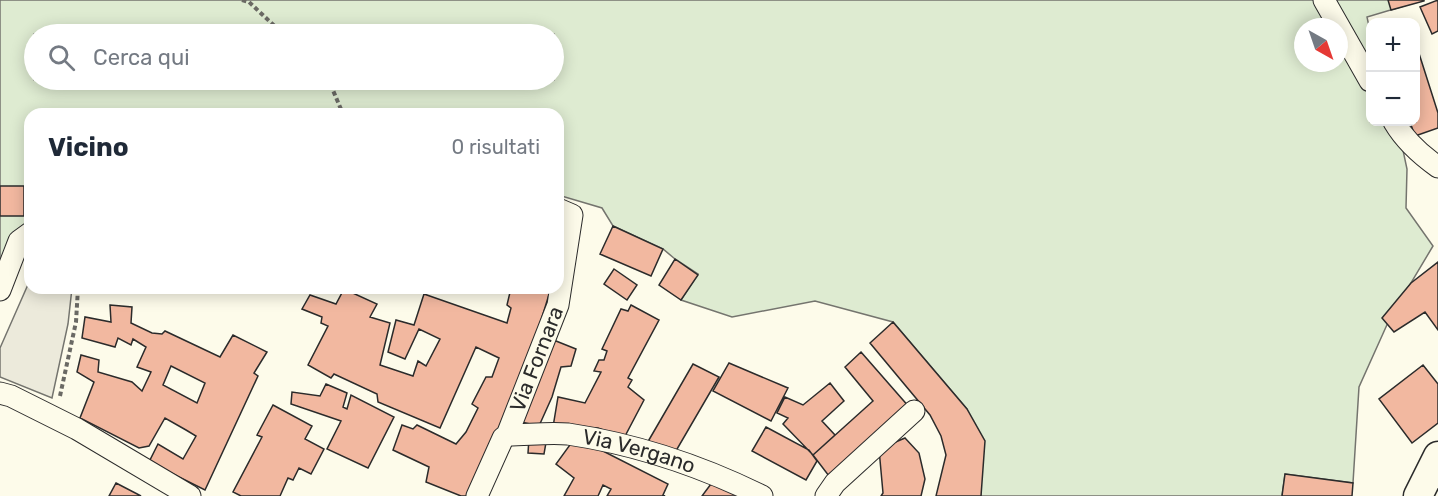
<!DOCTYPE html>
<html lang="it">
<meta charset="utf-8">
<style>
body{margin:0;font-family:Rubik,sans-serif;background:#f6f6f7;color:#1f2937}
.controls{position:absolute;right:18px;top:18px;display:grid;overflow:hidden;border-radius:12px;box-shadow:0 3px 15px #0003}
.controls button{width:54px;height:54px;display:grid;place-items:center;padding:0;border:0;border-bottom:2px solid #e0e1e3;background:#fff;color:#1f2937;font:30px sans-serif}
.compass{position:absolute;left:1294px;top:18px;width:54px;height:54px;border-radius:50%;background:#fff;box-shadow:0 3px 15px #0003;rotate:140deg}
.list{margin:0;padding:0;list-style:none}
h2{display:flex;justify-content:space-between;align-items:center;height:78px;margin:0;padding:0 24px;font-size:26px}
h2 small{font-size:20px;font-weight:400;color:#747a83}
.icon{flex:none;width:33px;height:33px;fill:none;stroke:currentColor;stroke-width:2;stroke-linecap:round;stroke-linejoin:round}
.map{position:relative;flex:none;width:1438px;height:496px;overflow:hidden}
.search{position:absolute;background:#fff;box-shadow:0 3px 15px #0003;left:24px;top:24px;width:540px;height:66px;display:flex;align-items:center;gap:15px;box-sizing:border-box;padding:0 21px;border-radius:33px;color:#747a83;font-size:22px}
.panel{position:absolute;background:#fff;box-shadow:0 3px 15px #0003;left:24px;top:108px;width:540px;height:186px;border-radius:18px}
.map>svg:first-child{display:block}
</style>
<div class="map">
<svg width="1438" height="496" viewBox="0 0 1438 496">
<rect width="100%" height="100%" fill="#fdfbea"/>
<path fill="#deebd1" stroke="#74746e" stroke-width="1.5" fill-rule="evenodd" d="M0,0H1424L1367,17L1370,31V122H1397L1407,169L1406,208L1433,246L1390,318L1359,387L1353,483L1285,474L1282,496H981L967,409L893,322L815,301L732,317L681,300L698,274L675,259L663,249L613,226L602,208L558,195V114H30V224L0,278ZM1303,27H1339V63H1303ZM34,34H554V80H34Z"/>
<path fill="#eceadb" stroke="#74746e" stroke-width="1.5" d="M30,280V288H72L68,324L52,398L0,377V348Z"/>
<path fill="#f2b8a0" stroke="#2b2b2b" stroke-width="1.5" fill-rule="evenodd" d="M1388,0H1424V1L1391,10Z
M1438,0V31L1432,34L1420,7Z
M1416,44L1438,113V128L1415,136L1410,122H1416Z
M0,186H24V216H0Z
M613,226L663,249L651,276L600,254Z
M675,259L698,275L681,300L659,285Z
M1438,262V330L1425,312L1394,332L1382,318L1411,283Z
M614,269L637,285L627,300L604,284Z
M511,288H551L526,369L470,496H461L426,482L429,467L393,450L402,425L413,429L417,425L456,444L466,432L478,408L472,404L486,377H492L499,358L476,347L440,428L378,402L377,394L334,374L331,378L308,365L328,326L321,323L322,317L302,309L310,295L336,304L344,289L377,304L370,317L390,323L380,365L413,376L418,361L426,366L440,339L419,329L405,359L388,352L396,320L414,325L424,294L507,323L511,308L507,305Z
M110,305L132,307L131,323L152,333L162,334L165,331L220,357L233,335L267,352L254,373L258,376L205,490L149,462L158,444L183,459L196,436L186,430L165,418L149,446L139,448L80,418L94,382L77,372L81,355L99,360L98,372L132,382L142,391L151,372L137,367L146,347L133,339L131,345L118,338L115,347L82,338L85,317L111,322ZM171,366L205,383L197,403L163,385Z
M631,305L659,320L628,378L632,380L628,387L644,400L624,438L598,428L553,427L558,397L585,403L601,372L594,371L599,360H604L607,351L602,349L621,309L628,311Z
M893,322L967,409L985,441L981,496H936L946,455L941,436L930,415L870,343Z
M546,337L576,349L571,366L561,367L552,397L539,426L517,421Z
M861,352L910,408L832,480L813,455L873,401L845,367Z
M729,363L788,388L771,421L713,391Z
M693,364L719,377L673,456L646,445Z
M1423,365L1438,384V423L1412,443L1379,399Z
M830,383L844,401L822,421L835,435L813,455L783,424L788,418L777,413L785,397L803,405Z
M326,384L347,393L343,407L347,409L351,395L394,417L368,468L327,449L341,421L291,404L292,392L320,396Z
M273,405L312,426L305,439L324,449L311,474L299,468L293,480L288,478L280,496H241L233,492L262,437L257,435Z
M766,427L809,450L817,461L806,480L752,451Z
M547,437L544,454L528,453L529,438Z
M905,438L919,453L925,479L921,496H881L883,493L879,449Z
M572,442L599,449L668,484L663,495L665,496H607L611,489L603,485L598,496H564L574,478L556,464Z
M1285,474L1353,483L1352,496H1282Z
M116,483L141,496H109Z
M711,484L742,496H702Z"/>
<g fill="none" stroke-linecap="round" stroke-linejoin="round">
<defs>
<g id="minor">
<path d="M1324,0L1370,81"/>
<path d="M1394,122C1404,139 1421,155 1438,167"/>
<path d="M0,290L19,241L30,233"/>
<path d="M0,393L11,396L77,429L190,496"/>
<path id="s1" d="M507,435C527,435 549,432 568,434C635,444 701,466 762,496"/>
<path id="s2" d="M477,496L503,438L507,435L558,305L572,215L558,209"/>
<path d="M826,496L835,483L914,411"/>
</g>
<path id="secondary" d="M1418,496L1438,456"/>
</defs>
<use href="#minor" stroke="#2b2b2b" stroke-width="23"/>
<use href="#secondary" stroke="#2b2b2b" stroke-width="31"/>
<path stroke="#6a6964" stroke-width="4" stroke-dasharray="4.5 3" stroke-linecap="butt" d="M242,0L249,2L283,34
M324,80L332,88L343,114
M60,396L76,322L78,288"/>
<use href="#minor" stroke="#fdfbea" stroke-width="21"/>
<use href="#secondary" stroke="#fdfbea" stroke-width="28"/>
</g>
<g text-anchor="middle" stroke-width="4.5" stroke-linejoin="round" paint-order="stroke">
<g font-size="21" fill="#2b2b2b" stroke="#fdfbea">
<text dy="7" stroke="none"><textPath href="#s2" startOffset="150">Via Fornara</textPath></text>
<text dy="7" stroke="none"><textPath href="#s1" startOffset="134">Via Vergano</textPath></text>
</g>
</g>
</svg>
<div class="controls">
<button>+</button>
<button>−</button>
</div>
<svg class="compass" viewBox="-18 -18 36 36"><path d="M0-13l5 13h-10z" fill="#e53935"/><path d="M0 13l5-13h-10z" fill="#747a83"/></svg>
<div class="search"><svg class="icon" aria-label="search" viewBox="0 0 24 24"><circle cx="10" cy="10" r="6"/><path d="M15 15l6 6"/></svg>Cerca qui</div>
<section class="panel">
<h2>Vicino<small>0 risultati</small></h2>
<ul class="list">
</ul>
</section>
</div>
